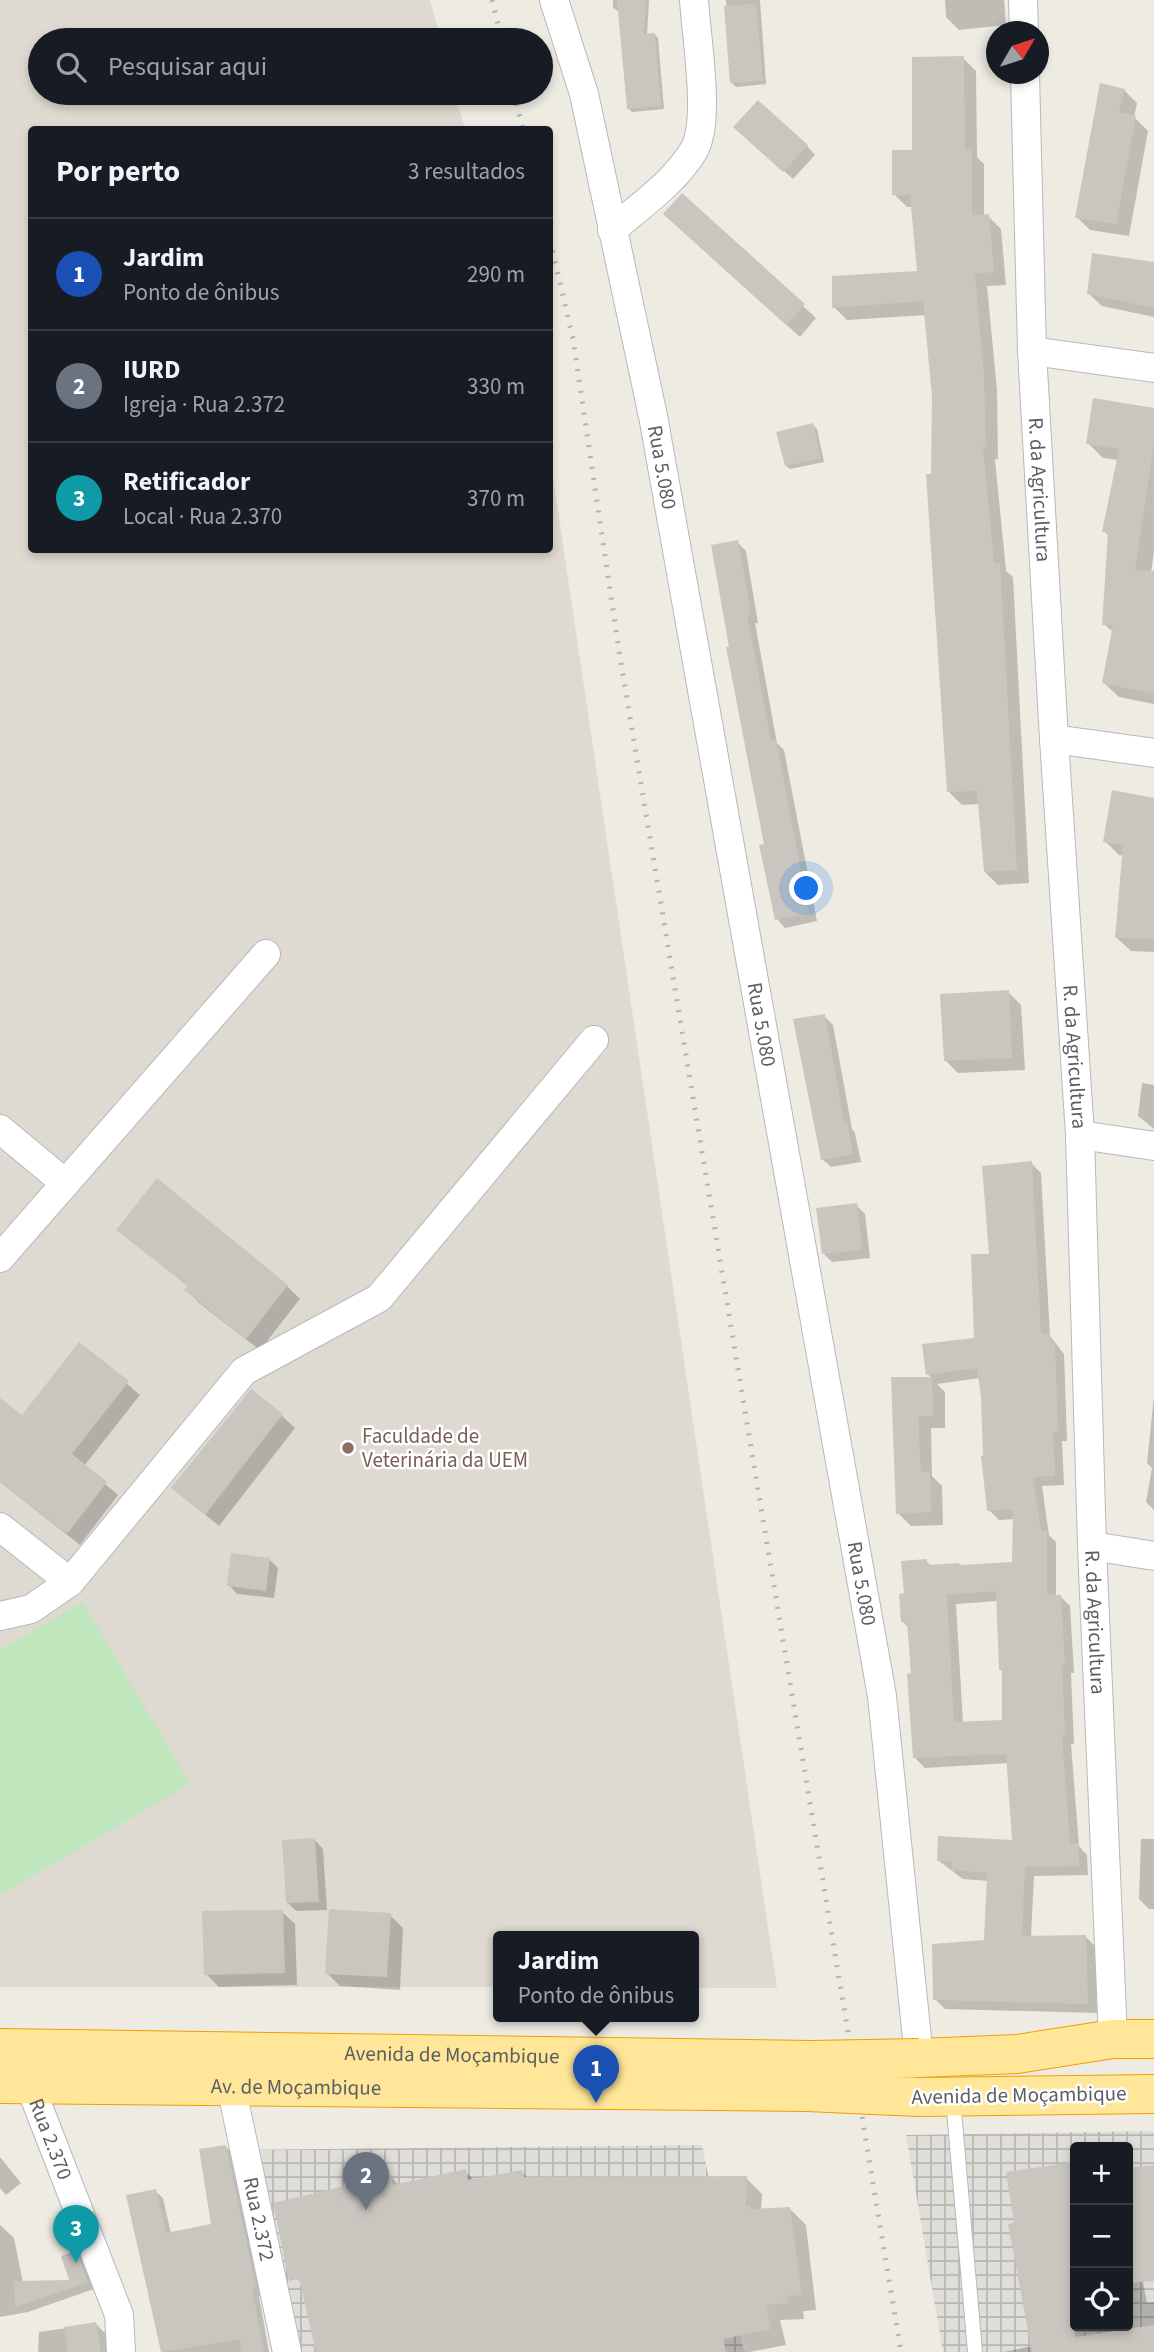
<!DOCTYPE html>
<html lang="pt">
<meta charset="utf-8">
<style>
body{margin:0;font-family:"Source Sans 3",sans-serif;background:#242831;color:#f1f3f6}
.controls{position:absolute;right:21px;bottom:21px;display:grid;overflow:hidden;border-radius:7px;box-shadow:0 4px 10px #0003}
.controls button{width:63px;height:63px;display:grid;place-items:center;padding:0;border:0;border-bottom:2px solid #363941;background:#171b24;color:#f1f3f6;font:35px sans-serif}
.compass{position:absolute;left:986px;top:21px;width:63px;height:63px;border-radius:50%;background:#171b24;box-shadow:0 4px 10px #0003;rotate:51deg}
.you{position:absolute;left:807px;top:889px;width:24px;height:24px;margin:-18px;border:5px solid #fff;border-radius:50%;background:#1a73e8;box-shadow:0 0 0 10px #1a73e833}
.badge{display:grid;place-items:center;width:46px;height:46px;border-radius:50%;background:#7c3aed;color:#fff;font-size:23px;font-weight:700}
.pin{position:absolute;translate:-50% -58px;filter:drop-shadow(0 2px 4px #0008)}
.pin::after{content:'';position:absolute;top:37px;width:24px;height:21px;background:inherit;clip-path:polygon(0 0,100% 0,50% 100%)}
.popup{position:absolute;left:493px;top:1931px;width:206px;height:91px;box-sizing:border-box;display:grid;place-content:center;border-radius:7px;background:#171b24;filter:drop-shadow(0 2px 5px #0005);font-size:23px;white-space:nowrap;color:#9ea1a6}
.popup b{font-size:26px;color:#f1f3f6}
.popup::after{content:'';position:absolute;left:50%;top:100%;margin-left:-14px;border:14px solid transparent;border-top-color:#171b24}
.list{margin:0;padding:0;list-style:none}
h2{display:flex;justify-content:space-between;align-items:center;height:91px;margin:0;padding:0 28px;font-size:30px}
h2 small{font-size:23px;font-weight:400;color:#9ea1a6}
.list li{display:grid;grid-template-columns:46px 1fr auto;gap:21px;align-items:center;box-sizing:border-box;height:112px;padding:0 28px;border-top:2px solid #363941}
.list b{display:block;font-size:26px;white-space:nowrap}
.list p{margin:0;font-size:23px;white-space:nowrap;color:#9ea1a6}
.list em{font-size:23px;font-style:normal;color:#9ea1a6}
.icon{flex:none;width:38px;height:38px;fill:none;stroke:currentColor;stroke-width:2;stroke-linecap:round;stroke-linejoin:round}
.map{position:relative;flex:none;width:1154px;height:2352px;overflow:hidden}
.search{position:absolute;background:#171b24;box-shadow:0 4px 10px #0003;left:28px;top:28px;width:525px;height:77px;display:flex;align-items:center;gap:18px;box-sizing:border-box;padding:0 24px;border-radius:38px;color:#9ea1a6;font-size:26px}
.panel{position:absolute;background:#171b24;box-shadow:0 4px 10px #0003;left:28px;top:126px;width:525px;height:427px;border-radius:7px}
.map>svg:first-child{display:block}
</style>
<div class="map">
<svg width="1154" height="2352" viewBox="0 0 1154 2352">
<defs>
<pattern id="industrial-grid" width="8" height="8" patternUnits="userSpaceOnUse" patternTransform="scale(1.75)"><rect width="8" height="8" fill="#dfddd7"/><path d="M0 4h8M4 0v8" fill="none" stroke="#b8b6b2"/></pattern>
</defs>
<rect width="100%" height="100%" fill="#eeebe3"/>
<path fill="url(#industrial-grid)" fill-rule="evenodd" d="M1154,2131V2352H943L906,2135ZM1075,2147H1128V2326H1075Z
M702,2145L744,2352H285L242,2150Z"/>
<path fill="#dedad1" d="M0,0H430L441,40H40V93H455L465,129L32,130V550H550V457L777,1988H694V1937H498V1987H0Z"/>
<path fill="#c0e6be" d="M83,1602L190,1784L0,1895V1650Z"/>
<path fill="#0003" fill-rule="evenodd" d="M613,0H649L647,35L654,34L658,38L664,109L632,112L628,108L620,12L613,8Z
M726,0H760L766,84L736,87L732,83Z
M945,0H1004L1006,25L959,30L946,17Z
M963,58L976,71L977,157L984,164V216H988L1001,229L1006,285L987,286L997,390L998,459H995L1006,571L1013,577L1029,883L998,885L985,872L980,804L962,805L949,792L933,476L934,397L926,315L847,320L834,307L919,272L913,207H907L894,194Z
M1124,90L1137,103L1134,117L1148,131L1129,236L1090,230L1077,217Z
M744,135L807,146L815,155L793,179Z
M682,196L816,318L800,337L678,227Z
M1154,264V317L1102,306L1088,293Z
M1154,410V551L1151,573H1154V704L1119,697L1104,683L1114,633L1104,624L1109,536L1104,531L1118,460L1103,458L1088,443Z
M813,425L817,429L824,462L790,469L786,466Z
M737,542L746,551L758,623H755L777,743L784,750L817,921L785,928L777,919L731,648Z
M1154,799V952L1131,951L1117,938L1124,856L1119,855L1105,841Z
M1008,992L1021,1005L1025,1070L958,1073L945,1060Z
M824,1016L833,1025L852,1129L855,1133L861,1162L831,1167L822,1159Z
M1142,1083L1154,1085V1129L1138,1116Z
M1031,1163L1041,1173L1050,1336L1064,1354L1067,1441H1062L1064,1485L1042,1486L1049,1535L1056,1542V1597L1060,1596L1070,1606L1074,1673H1071L1074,1744H1071L1079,1846L1087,1855L1088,1875L1034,1876L1031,1938L1085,1936L1095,1946L1097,2013L945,2009L935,1999L986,1942L989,1881L963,1879L939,1861L1013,1842L1009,1763L925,1768L915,1758L909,1628L903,1622L906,1595L926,1561L931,1566L961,1567L1014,1563L1015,1519L999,1520L989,1510L980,1378L937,1384L945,1392V1428H931L932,1476L942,1486L943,1525L911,1526L898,1513L893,1379H932L928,1374L976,1339L991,1255ZM998,1601L1001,1670L1004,1673L1003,1721L963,1723L956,1604Z
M856,1205L865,1214L870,1258L832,1262L823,1253Z
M119,1230L287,1286L300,1299L260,1350L199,1303L187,1290L189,1287Z
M80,1344L140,1395L84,1466L118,1495L80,1545L0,1482V1400L23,1417Z
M1154,1396V1510L1146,1502L1152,1468L1147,1463Z
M282,1416L295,1428L219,1526L173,1488Z
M269,1559L278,1568L274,1598L237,1594L229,1585Z
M1141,1839H1154V1909H1149L1139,1899Z
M315,1840L323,1849L327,1910L296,1911L288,1903Z
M282,1912L295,1924L297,1985L219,1987L206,1974Z
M390,1915L403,1928L400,1990L340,1986L327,1973Z
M226,2147L233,2154L263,2295L259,2296L269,2352H163L129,2196L155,2191L163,2198L171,2234L213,2225Z
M0,2157L21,2183L6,2195L0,2188Z
M1075,2164V2326H1128V2215L1131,2219L1147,2303L1154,2302V2352H1003L1033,2346L1008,2173Z
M465,2171L474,2180L522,2172L529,2179L746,2178L762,2194L761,2211L790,2209L806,2225L816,2310L803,2311L804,2319L780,2320L786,2345L749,2352H317L301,2283L289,2270L391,2177L399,2185Z
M0,2225L14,2238L23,2283L71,2282L76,2253L83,2260L94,2289L28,2312L0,2317Z
M96,2324L107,2335L109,2352H38L39,2332Z"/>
<path fill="#c9c6c0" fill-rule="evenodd" d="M617,0H646L644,34L655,33L661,106L627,109Z
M756,4L763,81L730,83L724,6Z
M964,56L965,150L972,149V215L989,214L994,272L975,274L984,376L986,447H983L994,563H1000L1017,870L984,872L977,791L947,792L926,474H931L932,397L923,301L832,308V276L917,271L910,195H892V150H912V57Z
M1100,83L1125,89L1119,112L1136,116L1116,224L1075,218Z
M758,100L808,145L783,172L733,127Z
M682,193L805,304L786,325L663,214Z
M1092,253L1154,262V308L1087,294Z
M1093,398L1154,408V444L1135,570L1154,571V694L1102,683L1113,625H1102L1108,533L1102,532L1119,449L1086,444Z
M813,423L821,458L785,466L776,432Z
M738,540L751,615H747L771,741L776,740L809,913L775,920L759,845L764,844L726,647H729L711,545Z
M1112,790L1154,798V939L1115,938L1123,845L1103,842Z
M1009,990L1012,1058L944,1061L940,994Z
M825,1014L844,1123L847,1122L853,1154L821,1160L793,1019Z
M1032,1161L1041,1334H1050L1051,1342H1055L1058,1432H1053L1055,1476L1033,1477L1041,1531H1047V1595H1061L1065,1664H1062L1065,1734L1062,1735L1070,1844L1078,1843L1079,1866L1025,1867L1022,1936L1086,1935L1088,2004L933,2000L932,1944L984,1940L987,1873L951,1870L952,1862L937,1861L938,1836L1012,1840L1006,1754L913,1758L907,1674L911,1673L907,1622H901L899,1594L904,1593L901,1561L927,1559V1565L959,1563L960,1565L1012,1562L1013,1509L987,1511L981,1456H983L981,1397L977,1368L926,1375L922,1344L974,1338L971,1254H989L982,1166ZM996,1591L999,1670H1002V1720L954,1722L947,1595Z
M157,1178L288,1285L246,1339L184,1290L188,1286L116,1230Z
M857,1203L862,1250L822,1254L816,1208Z
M79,1342L129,1381L72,1454L107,1482L67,1534L0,1482V1398L22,1415Z
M891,1377H932L933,1416H918L921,1472H930L931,1512L896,1514Z
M251,1389L283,1414L205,1515L171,1488Z
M231,1553L270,1558L266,1591L227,1586Z
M315,1838L319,1902L286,1903L282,1840Z
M329,1909L391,1913L387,1977L325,1974Z
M283,1910L285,1973L204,1975L202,1911Z
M226,2145L256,2288L252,2289L264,2352H241L240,2339L161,2352L126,2195L156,2189L166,2233L211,2224L199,2149Z
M1075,2162V2337L1154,2325V2352H1032L1008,2224L1014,2223L1006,2172Z
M1154,2165V2281L1128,2283V2168Z
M466,2169L468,2180L522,2170L524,2177L747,2176L746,2206L750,2205L751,2209L790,2207L802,2295L788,2296L789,2303L766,2305L771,2329L723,2339L726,2352H316L299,2279L289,2281L273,2203L391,2175L393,2185Z
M76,2251L88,2282L15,2307L14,2281L69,2280L61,2256Z
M96,2322L101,2352H68L64,2327Z"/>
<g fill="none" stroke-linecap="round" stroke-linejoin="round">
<defs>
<path id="service" d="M953,2099L975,2352"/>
<g id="minor">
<path id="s1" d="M554,0L584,94L653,416L882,1696L919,2058"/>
<path d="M1023,0L1024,32"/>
<path id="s2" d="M1025,74L1032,351L1054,739L1080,1135L1092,1546L1113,2039"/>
<path d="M612,230C640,206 675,182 694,150C711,121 696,36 694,0"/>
<path d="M1032,351L1154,368"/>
<path d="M1054,739L1154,753"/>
<path d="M0,1129L65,1183"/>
<path d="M1080,1135L1154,1146"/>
<path d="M0,1258L266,954"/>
<path d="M0,1527L70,1582"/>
<path d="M1092,1546L1154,1556"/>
<path d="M0,1616L31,1609L70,1582L244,1371L379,1298L594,1040"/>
<path id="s3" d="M29,2083L119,2315L121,2352"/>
<path id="s4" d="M231,2086L287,2352"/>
</g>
<g id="trunk">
<path id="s5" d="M0,2048L812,2060"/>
<path d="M919,2058L1017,2054L1113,2039H1154"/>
<path id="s6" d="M0,2084L807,2092"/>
<path d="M918,2097L1154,2094"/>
</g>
</defs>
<use href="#service" stroke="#b5b9bd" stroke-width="16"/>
<use href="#minor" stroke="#b5b9bd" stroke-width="30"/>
<use href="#trunk" stroke="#f19d00" stroke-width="40"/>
<use href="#service" stroke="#fff" stroke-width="14"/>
<use href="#minor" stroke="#fff" stroke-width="28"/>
<use href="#trunk" stroke="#ffe698" stroke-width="38"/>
<path stroke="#b2b3b4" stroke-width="5" stroke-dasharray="2 9" stroke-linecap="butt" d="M492,0L502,40
M514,93L523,130
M550,240L573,339L620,657L901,2352"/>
<defs>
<path id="trunk-bridge" d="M812,2060L919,2058
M807,2092L918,2097"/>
</defs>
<use href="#trunk-bridge" stroke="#f19d00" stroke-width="40" stroke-linecap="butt"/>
<use href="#trunk-bridge" stroke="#ffe698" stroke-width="38"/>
</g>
<circle fill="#8d6e63" stroke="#fff" stroke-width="2.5" cx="348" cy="1448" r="7"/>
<g text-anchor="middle" stroke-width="5" stroke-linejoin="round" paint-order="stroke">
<g font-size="21" fill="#5b5f64" stroke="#fff">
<text dy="7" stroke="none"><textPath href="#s1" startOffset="480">Rua 5.080</textPath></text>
<text dy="7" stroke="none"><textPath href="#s2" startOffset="416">R. da Agricultura</textPath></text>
<text dy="7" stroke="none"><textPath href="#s1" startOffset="1046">Rua 5.080</textPath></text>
<text dy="7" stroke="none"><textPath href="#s2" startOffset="984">R. da Agricultura</textPath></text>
<text dy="7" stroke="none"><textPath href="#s1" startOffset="1614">Rua 5.080</textPath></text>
<text dy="7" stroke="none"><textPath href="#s2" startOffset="1550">R. da Agricultura</textPath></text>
<text dy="7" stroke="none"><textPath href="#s5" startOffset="452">Avenida de Moçambique</textPath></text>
<text dy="7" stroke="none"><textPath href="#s6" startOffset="296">Av. de Moçambique</textPath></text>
<text transform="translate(1019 2095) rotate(-1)" y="7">Avenida de Moçambique</text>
<text dy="7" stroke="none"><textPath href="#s3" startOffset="60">Rua 2.370</textPath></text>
<text dy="7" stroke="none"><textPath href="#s4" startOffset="136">Rua 2.372</textPath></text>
</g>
<g font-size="21" fill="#785e54" stroke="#fff" text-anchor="start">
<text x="362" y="1443">Faculdade de<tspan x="362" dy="24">Veterinária da UEM</tspan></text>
</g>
</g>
</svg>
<div class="controls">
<button>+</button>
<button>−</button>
<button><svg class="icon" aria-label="locate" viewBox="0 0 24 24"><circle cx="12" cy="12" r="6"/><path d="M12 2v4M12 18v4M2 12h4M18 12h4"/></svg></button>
</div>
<svg class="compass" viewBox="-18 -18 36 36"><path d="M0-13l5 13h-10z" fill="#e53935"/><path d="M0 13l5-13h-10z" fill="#9ea1a6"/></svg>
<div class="you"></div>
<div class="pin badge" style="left:596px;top:2103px;background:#1a4fb4">1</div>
<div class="popup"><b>Jardim</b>Ponto de ônibus</div>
<div class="pin badge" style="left:366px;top:2210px;background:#6b7280">2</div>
<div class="pin badge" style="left:76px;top:2263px;background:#0f9aa8">3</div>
<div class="search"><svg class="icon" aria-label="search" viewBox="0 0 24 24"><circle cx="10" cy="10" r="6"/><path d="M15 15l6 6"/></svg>Pesquisar aqui</div>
<section class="panel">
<h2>Por perto<small>3 resultados</small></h2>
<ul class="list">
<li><span class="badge" style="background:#1a4fb4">1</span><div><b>Jardim</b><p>Ponto de ônibus</p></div><em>290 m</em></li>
<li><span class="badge" style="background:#6b7280">2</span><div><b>IURD</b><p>Igreja · Rua 2.372</p></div><em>330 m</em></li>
<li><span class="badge" style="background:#0f9aa8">3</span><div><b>Retificador</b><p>Local · Rua 2.370</p></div><em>370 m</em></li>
</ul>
</section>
</div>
